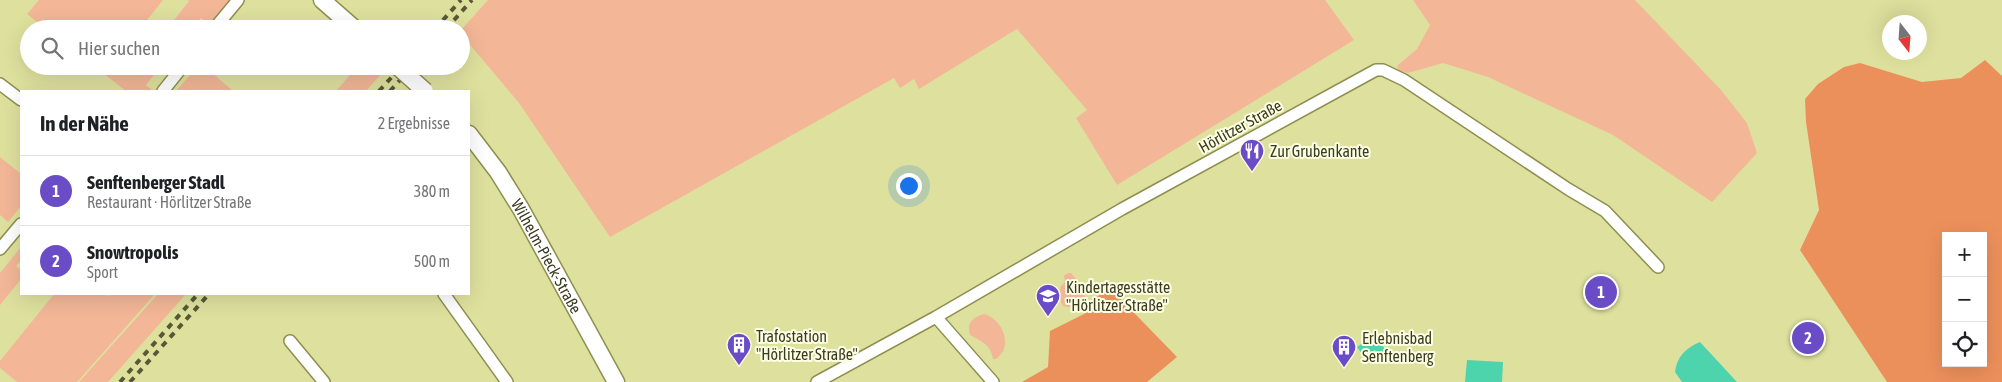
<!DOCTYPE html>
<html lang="de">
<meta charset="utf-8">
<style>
body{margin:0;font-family:"Asap Condensed",sans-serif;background:#f2f2f2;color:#202124}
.controls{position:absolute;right:15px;bottom:15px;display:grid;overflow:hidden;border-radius:0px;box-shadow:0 5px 20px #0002}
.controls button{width:45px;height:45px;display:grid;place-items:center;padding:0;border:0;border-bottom:1px solid #e0e0e0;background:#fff;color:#202124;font:25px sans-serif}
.compass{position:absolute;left:1882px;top:15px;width:45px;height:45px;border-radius:50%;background:#fff;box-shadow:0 5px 20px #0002;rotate:163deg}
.you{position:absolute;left:908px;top:185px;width:18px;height:18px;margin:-12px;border:4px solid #fff;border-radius:50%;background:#1a73e8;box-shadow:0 0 0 8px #1a73e833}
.badge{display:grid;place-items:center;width:32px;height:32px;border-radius:50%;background:#6a4dc6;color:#fff;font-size:16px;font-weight:700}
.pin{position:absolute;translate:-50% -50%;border:2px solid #fff;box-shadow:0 1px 5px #0006}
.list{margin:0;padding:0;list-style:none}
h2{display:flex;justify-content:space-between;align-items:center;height:65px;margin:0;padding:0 20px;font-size:21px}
h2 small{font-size:16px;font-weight:400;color:#757577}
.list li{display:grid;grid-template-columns:32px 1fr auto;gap:15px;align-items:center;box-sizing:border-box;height:70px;padding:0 20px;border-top:1px solid #e0e0e0}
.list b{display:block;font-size:19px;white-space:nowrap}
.list p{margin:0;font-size:16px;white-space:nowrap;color:#757577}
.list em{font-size:16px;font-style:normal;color:#757577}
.icon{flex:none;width:28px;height:28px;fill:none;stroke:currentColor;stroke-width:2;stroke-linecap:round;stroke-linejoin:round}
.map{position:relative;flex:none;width:2002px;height:382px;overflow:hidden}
.search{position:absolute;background:#fff;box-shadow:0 5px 20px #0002;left:20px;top:20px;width:450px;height:55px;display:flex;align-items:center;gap:12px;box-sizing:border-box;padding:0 18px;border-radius:28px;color:#757577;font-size:19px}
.panel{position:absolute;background:#fff;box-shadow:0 5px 20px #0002;left:20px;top:90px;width:450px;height:205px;border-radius:0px}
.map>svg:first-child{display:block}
</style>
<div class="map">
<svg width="2002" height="382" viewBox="0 0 2002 382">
<rect width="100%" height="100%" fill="#dee19d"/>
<path fill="#f3b797" d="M39,0H163L140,29H46L27,14Z
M188,0H233L212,26L201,18L192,29H167L189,1Z
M488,0H1325L1354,40L1117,185L1076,118L1087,110L1017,29L919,89L914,79L900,88L894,78L610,237L519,103L461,34V30Z
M1413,0H1635L1721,90L1747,123L1757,153L1712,202L1613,135L1488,77L1443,63L1408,73L1399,70L1397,66L1417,49L1430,25Z
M94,66H128L133,70L137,66H161L146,85L153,91H126Z
M198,66H204L233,91H176Z
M358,66H375L383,72L366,91H336Z
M0,157L21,174V206L8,222L0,215Z
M21,247V260L16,266L21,270V279L0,305V273Z
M1068,273H1071C1079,282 1087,291 1085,304L1078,309L1063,306L1061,303L1060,287L1065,282L1064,276Z
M54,294H105L108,296L111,294H155L77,382H17L0,368V361Z
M158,294H186L108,382H79Z
M984,314C1003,319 1014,347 996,359H993C991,345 981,341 970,335C966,323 973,317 984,314Z"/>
<path fill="#ec905b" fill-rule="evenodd" d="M1985,60L2002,76V382H1887L1800,250L1819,210L1806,122L1805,99L1818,84L1844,67L1860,63L1922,82L1961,78ZM1946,236H1983V363H1946Z
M1109,287L1177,357L1147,382H1022L1048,367L1050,331L1088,312L1098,296Z"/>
<path fill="#4dd4ac" d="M1374,340L1382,345L1392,358L1385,364L1375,350L1365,358L1357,347L1364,342Z
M1700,342L1737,382H1682L1675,372C1677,356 1686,348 1700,342Z
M1467,360L1503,362L1502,382H1465Z"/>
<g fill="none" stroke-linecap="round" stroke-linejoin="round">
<defs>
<path id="street" d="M214,29L238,0
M0,84L21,100
M163,91L183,66
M0,249L21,224
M444,294L507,382
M936,317L993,382
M290,341L324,382
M817,382L936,317L1122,209L1376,70H1383L1404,80L1568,189L1605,211L1658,267"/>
<g id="secondary">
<path d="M322,0L355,29"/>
<path id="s1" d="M469,134L498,172L521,209L616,382"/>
</g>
</defs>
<use href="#street" stroke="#8e8f4f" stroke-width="14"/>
<use href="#secondary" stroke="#8e8f4f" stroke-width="19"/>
<use href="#street" stroke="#fff" stroke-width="11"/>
<use href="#secondary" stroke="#fff" stroke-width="16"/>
<path stroke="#565836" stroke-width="4" stroke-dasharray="6 6" stroke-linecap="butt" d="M435,29L461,0
M446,29L472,0
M379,91L402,66
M390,91L413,66
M120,382L198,294
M130,382L209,294"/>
<defs>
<path id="secondary-bridge" d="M397,66L425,91"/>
</defs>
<use href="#secondary-bridge" stroke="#8e8f4f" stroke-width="19" stroke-linecap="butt"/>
<use href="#secondary-bridge" stroke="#fff" stroke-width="16"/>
</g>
<defs>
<symbol id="restaurant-pin" viewBox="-11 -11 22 30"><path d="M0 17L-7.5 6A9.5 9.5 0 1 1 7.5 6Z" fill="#6a4dc6" stroke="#fdffe4"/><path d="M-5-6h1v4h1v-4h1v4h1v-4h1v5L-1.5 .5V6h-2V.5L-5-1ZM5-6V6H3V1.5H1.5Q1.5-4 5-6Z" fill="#fff"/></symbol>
<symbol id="school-pin" viewBox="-11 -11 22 30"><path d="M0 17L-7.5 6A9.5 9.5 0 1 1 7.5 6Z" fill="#6a4dc6" stroke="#fdffe4"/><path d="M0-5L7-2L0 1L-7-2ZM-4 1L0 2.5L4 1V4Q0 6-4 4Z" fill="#fff"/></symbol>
<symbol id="building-pin" viewBox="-11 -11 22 30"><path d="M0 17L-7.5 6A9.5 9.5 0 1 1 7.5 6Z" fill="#6a4dc6" stroke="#fdffe4"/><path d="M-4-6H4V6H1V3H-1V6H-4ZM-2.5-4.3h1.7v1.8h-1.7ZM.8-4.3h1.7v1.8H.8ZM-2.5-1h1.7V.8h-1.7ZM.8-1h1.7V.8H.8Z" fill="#fff"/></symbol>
</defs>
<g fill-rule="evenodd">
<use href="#restaurant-pin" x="1238" y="137" width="28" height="38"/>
<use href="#school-pin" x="1034" y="282" width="28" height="38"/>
<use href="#building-pin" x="725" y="331" width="28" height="38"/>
<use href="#building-pin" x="1330" y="333" width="28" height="38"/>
</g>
<g text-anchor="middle" stroke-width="4" stroke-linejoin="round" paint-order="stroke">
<g font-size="16" fill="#3a3b20" stroke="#fdffe4">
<text transform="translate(1240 126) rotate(-29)" y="6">Hörlitzer Straße</text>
<text dy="6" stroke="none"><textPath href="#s1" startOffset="145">Wilhelm-Pieck-Straße</textPath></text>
</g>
<g font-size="16" fill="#3a3b20" stroke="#fdffe4" text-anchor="start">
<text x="1270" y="157">Zur Grubenkante</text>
<text x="1066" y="293">Kindertagesstätte<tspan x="1066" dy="18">"Hörlitzer Straße"</tspan></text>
<text x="756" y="342">Trafostation<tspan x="756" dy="18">"Hörlitzer Straße"</tspan></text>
<text x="1362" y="344">Erlebnisbad<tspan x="1362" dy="18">Senftenberg</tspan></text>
</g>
</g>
</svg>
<div class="controls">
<button>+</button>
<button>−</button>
<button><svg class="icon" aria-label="locate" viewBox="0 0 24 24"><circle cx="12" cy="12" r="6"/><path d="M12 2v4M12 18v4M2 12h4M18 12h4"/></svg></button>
</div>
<svg class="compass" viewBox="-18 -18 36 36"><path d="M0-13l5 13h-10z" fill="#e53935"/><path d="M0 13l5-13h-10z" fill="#757577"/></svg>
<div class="you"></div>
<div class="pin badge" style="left:1601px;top:292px">1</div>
<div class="pin badge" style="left:1808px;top:338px">2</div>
<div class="search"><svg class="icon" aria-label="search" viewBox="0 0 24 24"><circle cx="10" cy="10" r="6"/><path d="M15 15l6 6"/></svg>Hier suchen</div>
<section class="panel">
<h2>In der Nähe<small>2 Ergebnisse</small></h2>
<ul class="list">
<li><span class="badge">1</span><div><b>Senftenberger Stadl</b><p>Restaurant · Hörlitzer Straße</p></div><em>380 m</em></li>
<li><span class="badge">2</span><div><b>Snowtropolis</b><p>Sport</p></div><em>500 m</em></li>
</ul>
</section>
</div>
